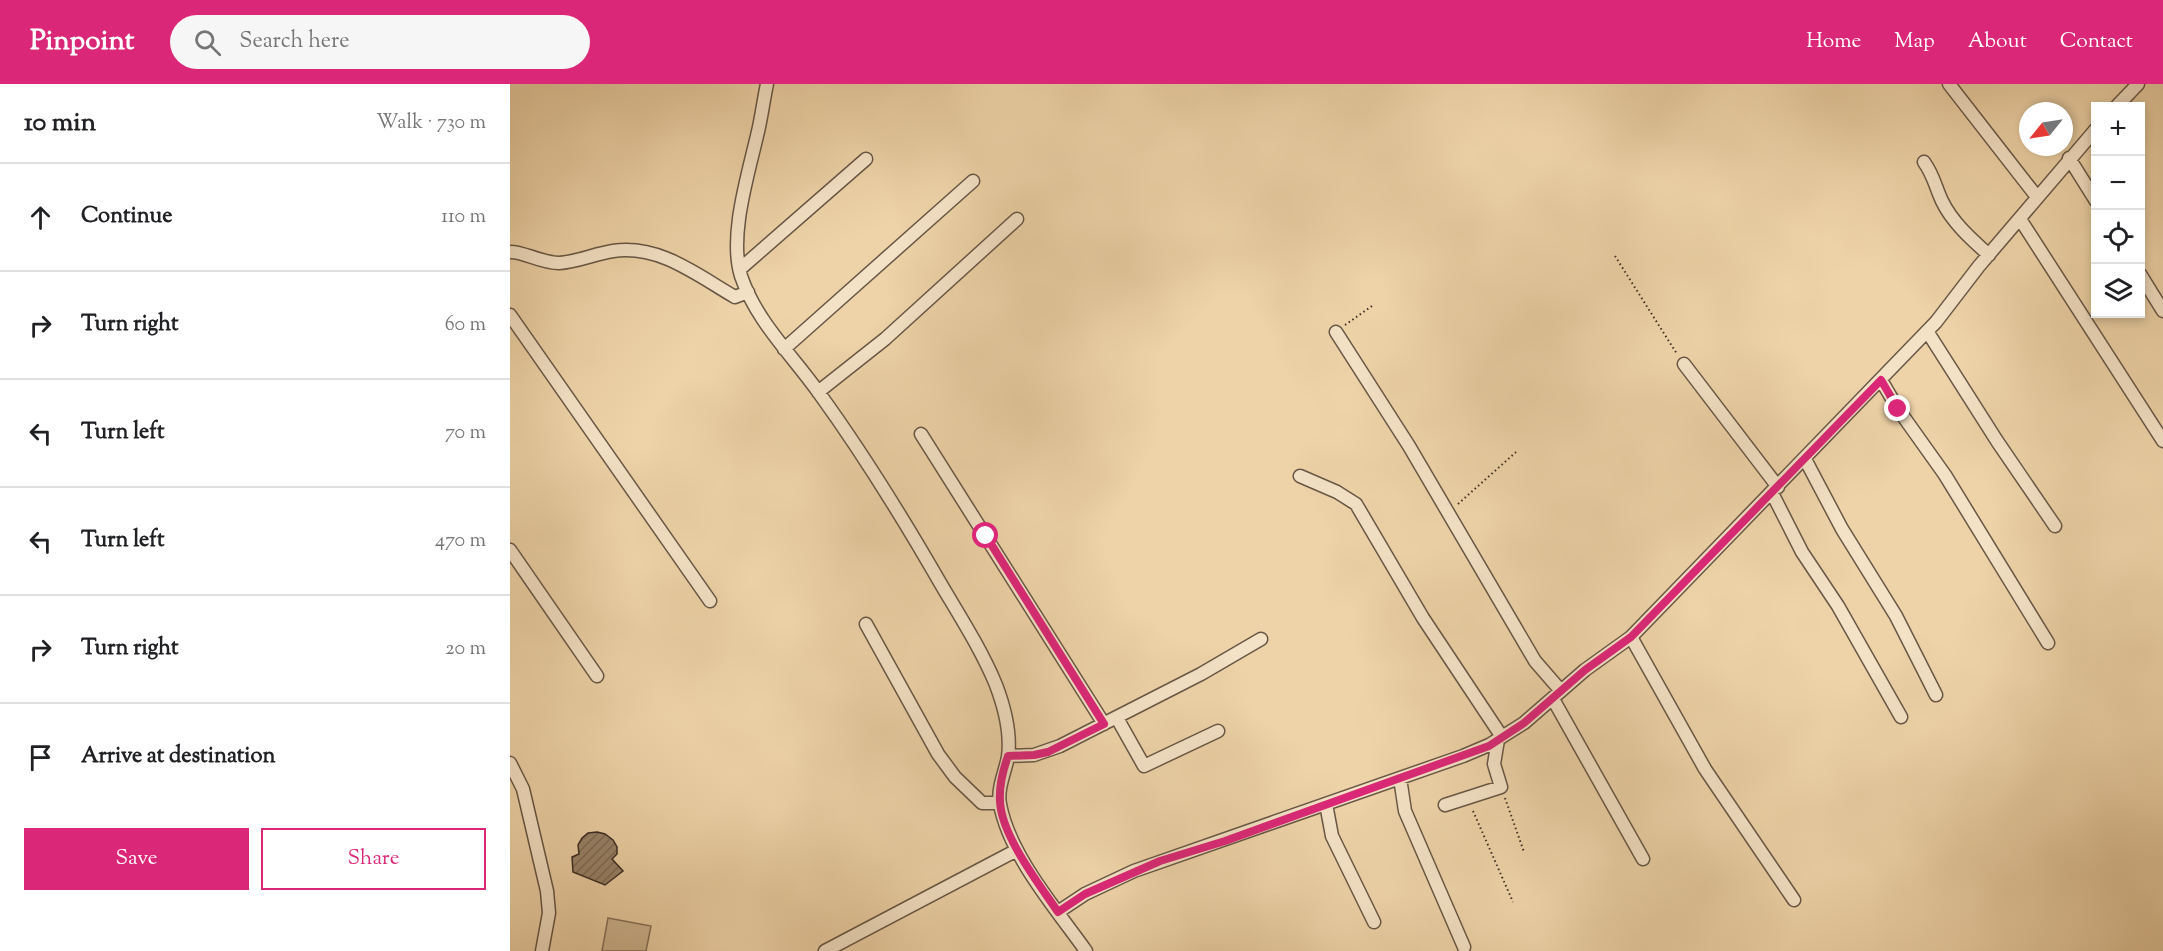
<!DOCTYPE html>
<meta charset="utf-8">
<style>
body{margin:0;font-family:"Sorts Mill Goudy",serif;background:#f6f6f6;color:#202124}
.controls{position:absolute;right:18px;top:18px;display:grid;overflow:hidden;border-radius:0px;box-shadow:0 3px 9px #0003}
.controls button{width:54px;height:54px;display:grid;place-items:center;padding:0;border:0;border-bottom:2px solid #e0e0e0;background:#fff;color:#202124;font:30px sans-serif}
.compass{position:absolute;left:1509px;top:18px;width:54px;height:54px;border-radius:50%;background:#fff;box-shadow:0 3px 9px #0003;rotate:240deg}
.stop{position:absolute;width:18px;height:18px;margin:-14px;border:4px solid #db2777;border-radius:50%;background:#fff}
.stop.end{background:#db2777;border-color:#fff;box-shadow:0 2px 6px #0008}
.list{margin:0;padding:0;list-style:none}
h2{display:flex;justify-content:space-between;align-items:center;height:78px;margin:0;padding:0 24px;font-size:26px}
h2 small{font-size:20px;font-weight:400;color:#757577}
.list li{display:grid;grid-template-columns:39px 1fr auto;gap:18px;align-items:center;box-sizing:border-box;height:108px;padding:0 24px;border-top:2px solid #e0e0e0}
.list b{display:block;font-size:22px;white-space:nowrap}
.list em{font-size:20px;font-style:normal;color:#757577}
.actions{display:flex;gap:12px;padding:18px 24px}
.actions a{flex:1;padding:14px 0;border:2px solid #db2777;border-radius:0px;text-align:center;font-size:21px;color:#db2777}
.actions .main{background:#db2777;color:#fff}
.icon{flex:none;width:33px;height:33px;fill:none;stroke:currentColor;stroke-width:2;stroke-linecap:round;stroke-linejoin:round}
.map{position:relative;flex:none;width:1653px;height:867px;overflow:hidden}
header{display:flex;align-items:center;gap:36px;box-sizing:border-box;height:84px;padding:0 30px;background:#db2777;color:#fff}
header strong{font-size:28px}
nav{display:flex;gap:33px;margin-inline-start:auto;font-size:21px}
.search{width:420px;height:54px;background:#f6f6f6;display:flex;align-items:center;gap:15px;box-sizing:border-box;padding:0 21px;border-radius:33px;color:#757577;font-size:22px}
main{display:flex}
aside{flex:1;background:#fff}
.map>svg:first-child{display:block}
</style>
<header>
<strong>Pinpoint</strong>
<div class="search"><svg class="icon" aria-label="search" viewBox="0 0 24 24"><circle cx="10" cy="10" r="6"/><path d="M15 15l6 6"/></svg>Search here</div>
<nav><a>Home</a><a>Map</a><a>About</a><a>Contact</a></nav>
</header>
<main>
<aside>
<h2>10 min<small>Walk · 730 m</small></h2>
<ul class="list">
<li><svg class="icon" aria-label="ahead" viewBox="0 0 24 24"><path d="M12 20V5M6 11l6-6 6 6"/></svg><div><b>Continue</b></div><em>110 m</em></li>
<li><svg class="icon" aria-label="right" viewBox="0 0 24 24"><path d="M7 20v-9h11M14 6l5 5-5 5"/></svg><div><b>Turn right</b></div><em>60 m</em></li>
<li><svg class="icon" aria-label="left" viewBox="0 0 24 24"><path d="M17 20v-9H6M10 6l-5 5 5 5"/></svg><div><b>Turn left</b></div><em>70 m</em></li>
<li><svg class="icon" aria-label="left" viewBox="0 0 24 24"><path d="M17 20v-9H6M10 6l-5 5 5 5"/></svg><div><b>Turn left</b></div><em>470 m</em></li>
<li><svg class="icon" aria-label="right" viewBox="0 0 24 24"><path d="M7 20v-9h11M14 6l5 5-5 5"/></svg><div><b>Turn right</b></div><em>20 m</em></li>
<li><svg class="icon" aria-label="arrive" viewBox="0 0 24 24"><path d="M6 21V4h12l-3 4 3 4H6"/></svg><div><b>Arrive at destination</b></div></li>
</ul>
<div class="actions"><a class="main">Save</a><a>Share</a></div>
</aside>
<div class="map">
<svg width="1653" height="867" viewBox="0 0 1653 867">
<defs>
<pattern id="building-hatch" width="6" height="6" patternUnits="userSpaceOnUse" patternTransform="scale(1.5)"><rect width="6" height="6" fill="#99846a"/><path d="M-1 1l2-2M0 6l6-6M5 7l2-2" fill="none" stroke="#7e6c57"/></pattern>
</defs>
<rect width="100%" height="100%" fill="#eed3a8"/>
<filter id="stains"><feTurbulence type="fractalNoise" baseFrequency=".00333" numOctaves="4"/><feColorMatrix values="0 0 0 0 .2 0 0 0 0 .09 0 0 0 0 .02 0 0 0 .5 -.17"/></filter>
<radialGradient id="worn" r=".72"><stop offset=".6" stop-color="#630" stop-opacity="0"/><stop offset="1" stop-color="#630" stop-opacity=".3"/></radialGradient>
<path fill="#d0b792" stroke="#86725c" stroke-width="1.5" d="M98,834L141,842L136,867H92Z"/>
<path fill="url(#building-hatch)" stroke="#3c2e26" stroke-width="1.5" d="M87,748L95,750L103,756L107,763V770L102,775L113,787L95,801L63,788L62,773L69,770L68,761L72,754L78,749Z"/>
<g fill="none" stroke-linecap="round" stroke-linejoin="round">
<defs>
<path id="minor" d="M257,0C254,14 252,29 249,43C240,85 218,150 231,192C246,237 282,271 309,309C354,371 394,436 432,502C451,534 472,567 486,601C494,622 501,650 498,673C495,688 487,705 490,720C499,771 547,826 576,867
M1439,0L1527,113
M1607,22L1628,0
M1559,74L1586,117
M1414,78C1424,92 1425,102 1432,117C1442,138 1461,155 1479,171
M1510,135L1653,357
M0,168C12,167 31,179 49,179C67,178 84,170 103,167C149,160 187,191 225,213L238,208
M230,185L356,75
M1630,190L1653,227
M0,231L200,517
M1417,247L1487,357L1545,442
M826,248L899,362L1025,577L1051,607
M274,265L463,97
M1174,280L1268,403
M1371,296L1388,325L1435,391L1538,559
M308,308L375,255L507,135
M411,350L594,640
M1295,375L1332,445L1386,532L1426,611
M790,392L827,408L846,420L913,534L992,653
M1262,409L1292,468L1328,522L1391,633
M0,466L87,592
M356,540L428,670L445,693L472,719H490
M1121,553L1195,685L1284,816
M1043,615L1133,775
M607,634L634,682L708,647
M498,672L524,671L550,662L691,590L751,555
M0,679L13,705L37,807L39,829L32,867
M890,694L895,727L954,863
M816,720L822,752L864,838
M935,721L991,703L984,680L988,656
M548,828L575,810L624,787L953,672L979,661L1014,639L1075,586L1121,553L1426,238L1469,182L1586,45
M315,867L507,766"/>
</defs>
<use href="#minor" stroke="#685746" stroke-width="15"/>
<path stroke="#3c2e26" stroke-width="2" stroke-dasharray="1.5 3" stroke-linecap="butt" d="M1105,172L1167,270
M835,241L862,222
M948,420L1006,368
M995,714L1014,768
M963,727L1003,818"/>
<use href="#minor" stroke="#f4e2c6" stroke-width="12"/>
</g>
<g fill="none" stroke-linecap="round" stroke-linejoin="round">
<path stroke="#db2777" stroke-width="8" d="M476,452L594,640L538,668L524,671L498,672C493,686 489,702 490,717C491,751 529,800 548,828L575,810L650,777L715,757L979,662L1014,639L1075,586L1121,553L1371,296L1388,325"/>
</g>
<rect width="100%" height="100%" filter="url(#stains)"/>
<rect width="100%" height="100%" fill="url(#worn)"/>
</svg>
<div class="controls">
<button>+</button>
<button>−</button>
<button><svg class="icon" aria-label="locate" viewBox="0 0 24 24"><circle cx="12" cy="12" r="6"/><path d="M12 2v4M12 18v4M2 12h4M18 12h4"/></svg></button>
<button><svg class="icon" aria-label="layers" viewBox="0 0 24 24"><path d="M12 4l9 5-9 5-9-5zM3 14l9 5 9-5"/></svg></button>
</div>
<svg class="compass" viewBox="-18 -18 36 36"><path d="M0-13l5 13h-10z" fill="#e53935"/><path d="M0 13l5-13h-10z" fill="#757577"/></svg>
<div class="stop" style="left:476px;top:452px"></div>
<div class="stop end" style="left:1388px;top:325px"></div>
</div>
</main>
